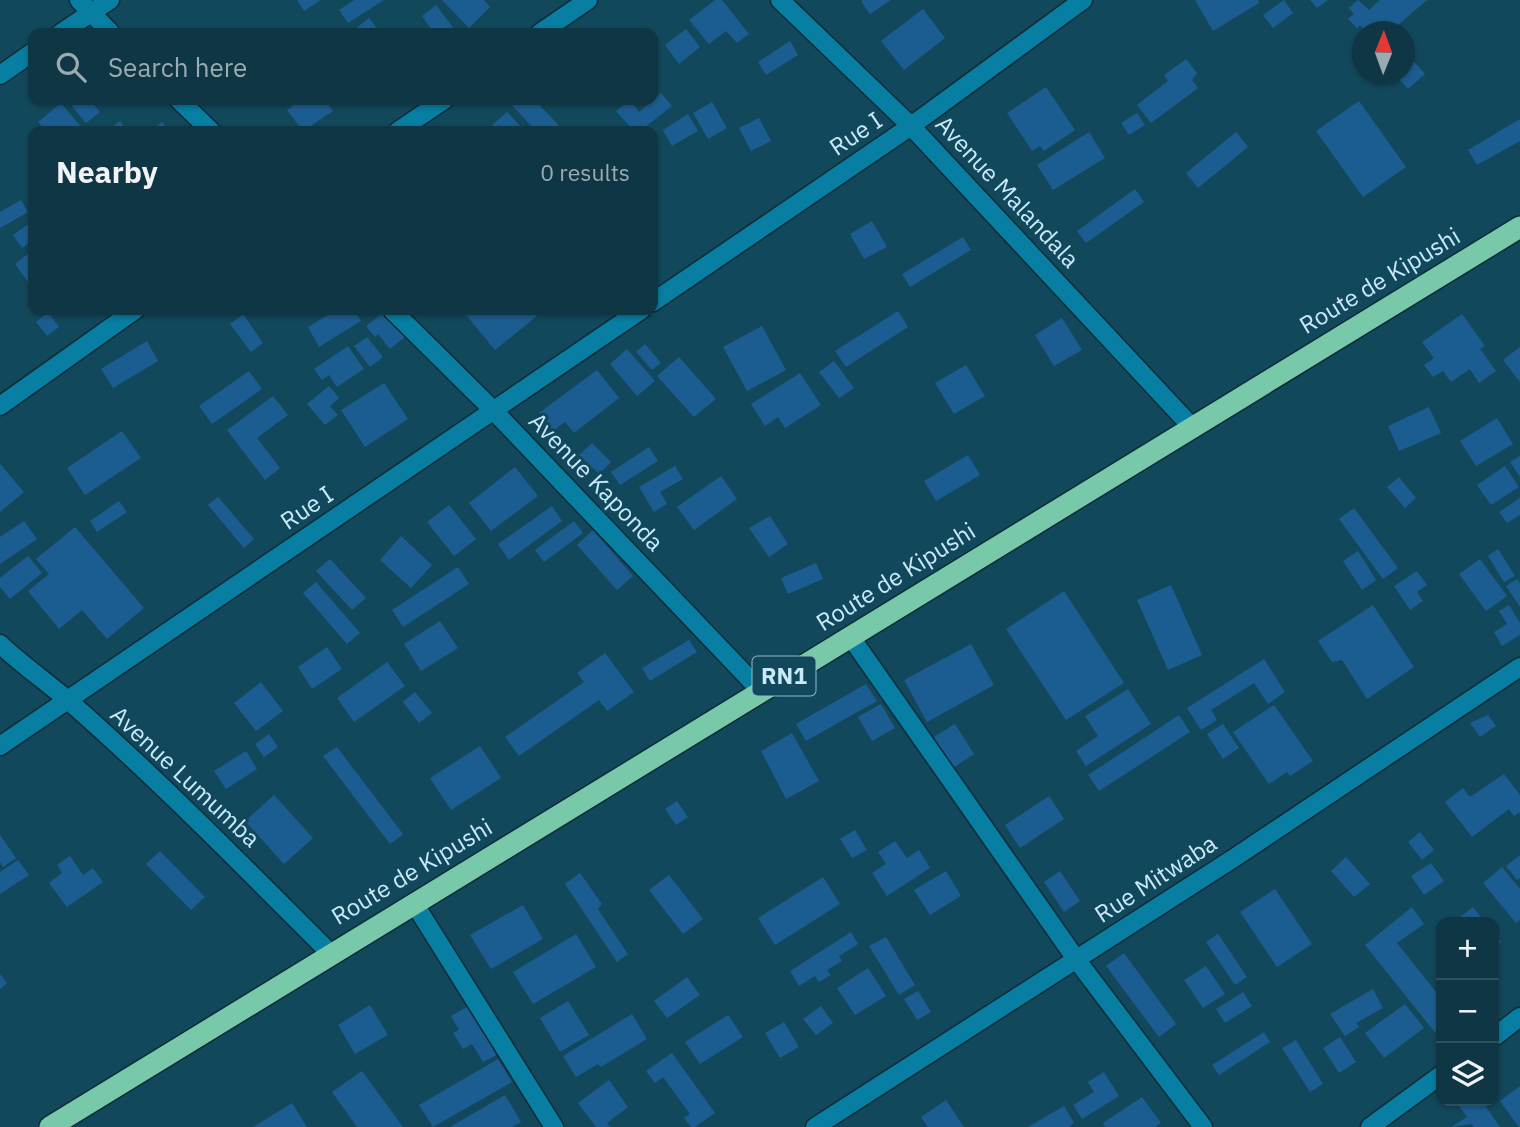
<!DOCTYPE html>
<meta charset="utf-8">
<style>
body{margin:0;font-family:"IBM Plex Sans",sans-serif;background:#1c414f;color:#f1f3f6}
.controls{position:absolute;right:21px;bottom:21px;display:grid;overflow:hidden;border-radius:14px;box-shadow:0 2px 5px #0004}
.controls button{width:63px;height:63px;display:grid;place-items:center;padding:0;border:0;border-bottom:2px solid #2e505d;background:#0e3644;color:#f1f3f6;font:35px sans-serif}
.compass{position:absolute;left:1352px;top:21px;width:63px;height:63px;border-radius:50%;background:#0e3644;box-shadow:0 2px 5px #0004;rotate:1deg}
.list{margin:0;padding:0;list-style:none}
h2{display:flex;justify-content:space-between;align-items:center;height:91px;margin:0;padding:0 28px;font-size:30px}
h2 small{font-size:23px;font-weight:400;color:#9babb2}
.icon{flex:none;width:38px;height:38px;fill:none;stroke:currentColor;stroke-width:2;stroke-linecap:round;stroke-linejoin:round}
.map{position:relative;flex:none;width:1520px;height:1127px;overflow:hidden}
.search{position:absolute;background:#0e3644;box-shadow:0 2px 5px #0004;left:28px;top:28px;width:630px;height:77px;display:flex;align-items:center;gap:18px;box-sizing:border-box;padding:0 24px;border-radius:14px;color:#9babb2;font-size:26px}
.panel{position:absolute;background:#0e3644;box-shadow:0 2px 5px #0004;left:28px;top:126px;width:630px;height:189px;border-radius:14px}
.map>svg:first-child{display:block}
</style>
<div class="map">
<svg width="1520" height="1127" viewBox="0 0 1520 1127">
<rect width="100%" height="100%" fill="#12485b"/>
<path fill="#1c5d91" d="M297,0H321L304,11Z
M354,0H384L348,23L339,10Z
M442,0H484L490,7L469,28Z
M715,0H722L749,34L737,43L726,31L709,44L689,20Z
M863,0H891L870,14L861,1Z
M1195,0H1258L1259,3L1213,31Z
M1284,0L1293,13L1273,28L1263,15Z
M1310,0H1328L1317,8Z
M1358,0L1369,10L1380,0H1427L1398,25L1402,30L1400,32H1366L1360,25L1357,28L1348,19L1354,14L1349,8Z
M436,5L455,30L450,33H434L422,16Z
M923,9L945,38L904,70L881,41Z
M369,18L381,33H350Z
M686,29L700,47L679,64L665,45Z
M790,41L798,55L766,75L758,62Z
M1404,51L1425,74L1408,89L1394,74H1404Z
M1186,59L1197,73L1192,80L1198,88L1151,123L1137,105L1168,81L1164,75Z
M1046,87L1075,130L1044,151L1040,146L1032,151L1007,113Z
M661,93L672,106L640,131H634L616,111L630,100L639,112Z
M67,100H90L100,112L86,123Z
M300,100H325L333,111L303,131L287,110Z
M507,100H535L564,131H536Z
M1359,101L1406,167L1363,197L1316,131Z
M712,102L727,128L708,139L693,113Z
M61,103L82,128L78,131H46L38,122Z
M507,112L525,131H486Z
M1137,113L1145,125L1129,135L1121,123Z
M688,114L698,131L672,146L663,130Z
M759,118L771,141L751,151L739,128Z
M1520,119V141L1477,165L1468,150Z
M120,121L127,131H105Z
M162,122L169,131H151Z
M1089,132L1105,158L1053,190L1037,165Z
M1236,132L1248,147L1198,188L1186,173Z
M1135,189L1144,202L1086,243L1077,231Z
M21,200L28,212L0,228V212Z
M33,221V240L22,248L13,235Z
M872,221L887,247L864,259L850,234Z
M963,237L971,250L910,287L902,274Z
M33,250V289L15,264Z
M336,310H354L361,321L319,347L308,327Z
M376,310H386L406,336L390,349L378,334L375,337L366,326L380,315Z
M462,310H531L537,316L495,350Z
M898,311L908,327L846,367L835,351Z
M48,312L59,327L47,336L36,322Z
M243,314L263,343L251,352L230,324Z
M1462,314L1485,346L1480,349L1496,371L1479,383L1470,369L1451,382L1443,371L1433,377L1424,365L1434,358L1422,342Z
M1062,318L1082,350L1054,366L1035,335Z
M762,326L786,370L747,391L723,347Z
M367,337L383,357L370,367L354,346Z
M147,341L158,361L113,388L101,369Z
M645,344L661,363L652,370L636,352Z
M348,346L364,369L337,387L329,375L322,380L314,369Z
M1520,347V382L1503,360Z
M627,349L655,381L637,396L610,364Z
M679,357L716,399L694,417L657,376Z
M834,361L854,388L839,398L819,372Z
M966,365L985,396L954,414L935,383Z
M597,370L619,398L574,433L565,422L553,431L539,413Z
M249,371L262,389L212,424L199,406Z
M800,373L821,405L785,428L778,417L765,426L751,404Z
M384,383L408,419L365,447L341,410Z
M329,386L339,398L330,406L338,415L325,425L307,404Z
M273,396L288,415L257,438L280,468L265,480L227,430Z
M1429,407L1441,433L1399,451L1388,426Z
M1497,418L1513,444L1476,466L1460,441Z
M122,431L141,458L85,495L67,468Z
M592,443L611,462L599,474L579,455Z
M649,447L658,461L620,485L611,472Z
M968,455L980,475L936,501L924,481Z
M1520,456V477L1510,462Z
M0,464L24,492L0,512Z
M675,466L683,479L660,492L667,504L654,512L639,487Z
M1505,466L1519,487L1491,505L1477,485Z
M515,467L538,496L491,531L469,503Z
M721,476L737,499L694,530L677,507Z
M1399,477L1416,498L1405,508L1387,487Z
M218,497L254,539L244,548L208,505Z
M1520,498V515L1507,523L1499,512Z
M119,501L127,512L97,532L90,521Z
M449,505L476,539L454,556L427,522Z
M552,506L562,521L509,560L498,544Z
M1354,508L1398,568L1383,579L1339,519Z
M770,516L788,544L769,557L749,528Z
M24,521L37,539L0,564V537Z
M574,521L583,533L544,562L535,550Z
M75,527L144,608L107,639L82,610L59,629L28,591L49,574L36,559Z
M593,530L633,576L617,590L577,545Z
M401,536L432,565L411,588L380,560Z
M1498,549L1515,576L1504,582L1488,556Z
M1358,551L1376,580L1362,590L1343,561Z
M28,556L42,573L10,599L0,587V578Z
M330,559L366,598L352,610L316,571Z
M1480,559L1507,596L1486,611L1459,574Z
M816,563L823,579L788,594L781,578Z
M458,567L469,584L403,627L392,610Z
M1417,571L1427,585L1417,592L1423,601L1410,610L1394,586Z
M1517,579L1520,583V607L1506,586Z
M316,582L360,633L347,644L303,593Z
M1171,585L1202,655L1168,670L1137,600Z
M1064,591L1124,683L1066,720L1006,629Z
M1373,605L1414,667L1367,699L1342,660L1332,662L1318,641Z
M1509,605L1520,623V635L1502,646L1494,632L1507,624L1499,611Z
M440,621L458,648L421,671L404,644Z
M689,640L697,652L650,681L642,668Z
M971,644L994,685L927,722L904,680Z
M327,647L342,669L312,689L298,667Z
M605,653L634,692L607,711L599,700L519,756L505,737L584,682L577,673Z
M1264,659L1285,692L1268,704L1254,683L1211,710L1217,720L1201,730L1187,708Z
M387,662L405,686L354,722L337,698Z
M261,682L283,711L256,731L234,703Z
M866,684L877,701L806,741L796,724Z
M1128,689L1151,724L1086,766L1076,751L1098,736L1085,716Z
M415,692L432,713L419,723L403,702Z
M881,704L895,728L872,741L858,717Z
M1274,705L1313,761L1290,776L1287,772L1269,784L1233,732Z
M1179,715L1190,732L1099,791L1088,775Z
M1488,715L1496,726L1480,737L1470,723Z
M955,724L974,754L953,768L934,737Z
M1223,724L1239,748L1223,759L1207,734Z
M792,733L819,781L786,799L761,751Z
M269,734L278,747L264,757L255,744Z
M480,746L501,778L451,810L430,778Z
M337,747L403,834L390,844L323,756Z
M246,751L257,769L226,789L214,771Z
M1504,774L1520,795V812L1514,816L1509,809L1472,837L1445,802L1463,788L1470,797Z
M274,795L313,838L284,864L245,821Z
M1049,796L1064,819L1020,848L1005,825Z
M677,801L688,817L676,825L665,809Z
M855,830L867,850L852,858L840,839Z
M1420,832L1434,850L1422,860L1408,842Z
M0,835L16,858L3,867L0,862Z
M895,841L907,858L919,850L930,868L887,896L872,873L886,864L878,852Z
M160,851L205,897L191,910L146,864Z
M1520,855V878L1517,880L1506,866Z
M70,856L83,875L93,868L103,882L67,907L49,883L62,873L57,865Z
M1346,857L1370,884L1354,897L1331,871Z
M18,860L29,875L0,894V872Z
M1431,863L1444,881L1424,895L1411,876Z
M1502,867L1520,889V920L1516,923L1483,883Z
M946,871L961,896L930,915L914,890Z
M1060,871L1080,901L1064,912L1044,882Z
M580,873L602,904L598,909L628,954L617,962L565,884Z
M669,875L703,919L683,934L649,890Z
M823,877L840,904L775,945L758,918Z
M1275,889L1312,944L1277,967L1240,912Z
M523,905L543,939L491,969L470,935Z
M1412,907L1424,924L1397,943L1441,998V1040L1365,945Z
M1473,907L1485,922H1454Z
M851,932L858,944L839,956L842,961L827,970L831,975L819,982L815,976L799,986L790,971Z
M1494,933L1501,942L1494,948Z
M576,934L596,967L533,1004L513,972Z
M1218,934L1247,977L1235,985L1206,942Z
M886,937L915,985L899,995L869,946Z
M1124,953L1176,1024L1159,1037L1106,966Z
M1206,966L1225,994L1203,1008L1184,980Z
M868,968L886,996L855,1015L837,988Z
M0,974L7,983L0,989Z
M687,977L700,995L667,1018L654,1001Z
M1373,989L1383,1008L1356,1023L1359,1027L1345,1036L1330,1014Z
M918,991L931,1012L917,1020L904,999Z
M1243,992L1252,1006L1225,1023L1216,1009Z
M568,1001L589,1035L560,1052L540,1018Z
M474,1003L502,1052L483,1062L472,1044L463,1049L453,1033L459,1030L451,1016Z
M1405,1004L1424,1028L1384,1058L1365,1033Z
M370,1005L388,1035L355,1054L338,1025Z
M821,1006L833,1023L816,1035L803,1019Z
M632,1014L647,1039L601,1067L598,1064L576,1077L563,1056Z
M728,1015L743,1037L700,1064L685,1042Z
M784,1022L799,1047L780,1058L765,1033Z
M1264,1032L1270,1042L1219,1075L1212,1065Z
M1340,1037L1356,1062L1339,1073L1323,1048Z
M1296,1040L1323,1084L1310,1092L1282,1048Z
M672,1053L715,1113L695,1127H691L684,1118L690,1114L663,1077L655,1083L646,1071Z
M498,1059L512,1082L433,1127L419,1105Z
M362,1071L403,1127H357L332,1092Z
M1104,1072L1119,1096L1082,1119L1073,1105L1094,1092L1088,1082Z
M609,1080L628,1107L607,1123L610,1127H596L578,1103Z
M1520,1086V1127H1519L1500,1101Z
M505,1095L521,1122L512,1127H450Z
M1142,1097L1161,1123L1155,1127H1105L1103,1123Z
M946,1100L964,1127H928L921,1117Z
M1460,1101H1482L1500,1127H1474L1472,1124L1451,1127L1467,1117L1457,1103Z
M292,1103L307,1127H253Z
M1064,1106L1074,1123L1069,1127H1028Z"/>
<g fill="none" stroke-linecap="round" stroke-linejoin="round">
<defs>
<path id="minor" d="M79,0L111,33
M780,0L911,126L1191,426
M61,33L110,0
M540,33L588,0
M0,75L33,52
M179,100L211,131
M398,131L444,100
M653,302L911,126L1083,0
M392,310L493,410L761,691
M0,406L135,310
M850,636L1076,959L1203,1127
M0,644C22,665 47,682 70,702C160,781 245,868 330,953
M0,746L641,310
M414,903L554,1127
M1494,1037L1520,1017
M815,1127L1234,858L1520,667
M1370,1127L1441,1075"/>
<path id="highway" d="M50,1127L1520,227"/>
</defs>
<use href="#minor" stroke="#0d2c38" stroke-width="21"/>
<use href="#highway" stroke="#0d2c38" stroke-width="24"/>
<use href="#minor" stroke="#077ea2" stroke-width="18"/>
<use href="#highway" stroke="#78c9aa" stroke-width="21"/>
</g>
<g text-anchor="middle" stroke-width="6" stroke-linejoin="round" paint-order="stroke">
<rect fill="#12485b" stroke="#91b9ca" stroke-width="2" x="752.5" y="656.5" width="63" height="39" rx="5"/>
<g font-size="23" font-weight="bold" fill="#c8eafa">
<text x="784" y="684">RN1</text>
</g>
<g font-size="24" fill="#c8eafa" stroke="#12485b">
<text transform="translate(856 134) rotate(-34)" y="8">Rue I</text>
<text transform="translate(1007 192) rotate(47)" y="8">Avenue Malandala</text>
<text transform="translate(1380 281) rotate(-31)" y="8">Route de Kipushi</text>
<text transform="translate(596 482) rotate(46)" y="8">Avenue Kaponda</text>
<text transform="translate(307 508) rotate(-34)" y="8">Rue I</text>
<text transform="translate(896 577) rotate(-32)" y="8">Route de Kipushi</text>
<text transform="translate(185 777) rotate(43)" y="8">Avenue Lumumba</text>
<text transform="translate(412 872) rotate(-31)" y="8">Route de Kipushi</text>
<text transform="translate(1156 879) rotate(-33)" y="8">Rue Mitwaba</text>
</g>
</g>
</svg>
<div class="controls">
<button>+</button>
<button>−</button>
<button><svg class="icon" aria-label="layers" viewBox="0 0 24 24"><path d="M12 4l9 5-9 5-9-5zM3 14l9 5 9-5"/></svg></button>
</div>
<svg class="compass" viewBox="-18 -18 36 36"><path d="M0-13l5 13h-10z" fill="#e53935"/><path d="M0 13l5-13h-10z" fill="#9babb2"/></svg>
<div class="search"><svg class="icon" aria-label="search" viewBox="0 0 24 24"><circle cx="10" cy="10" r="6"/><path d="M15 15l6 6"/></svg>Search here</div>
<section class="panel">
<h2>Nearby<small>0 results</small></h2>
<ul class="list">
</ul>
</section>
</div>
